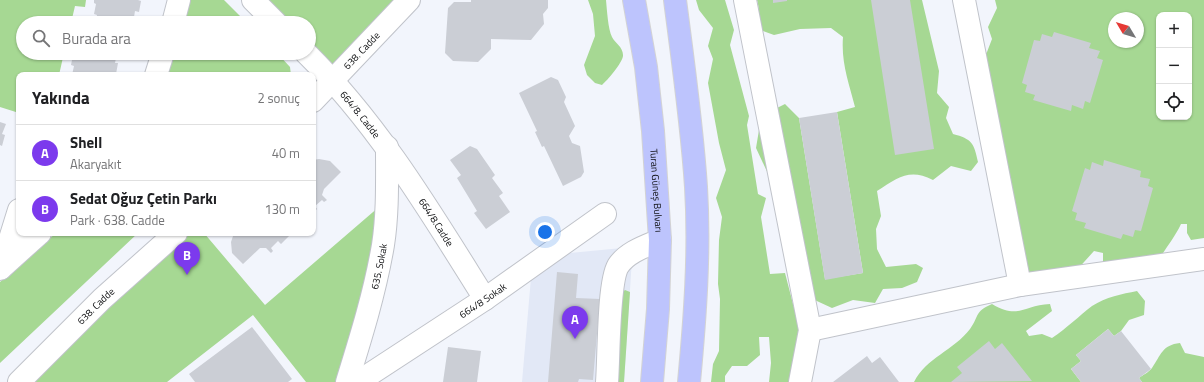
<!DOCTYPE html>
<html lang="tr">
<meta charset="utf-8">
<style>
body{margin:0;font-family:"Titillium Web",sans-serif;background:#f6f6f6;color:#202124}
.controls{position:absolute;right:12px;top:12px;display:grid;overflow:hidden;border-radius:8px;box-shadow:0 1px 3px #0004}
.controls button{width:36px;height:36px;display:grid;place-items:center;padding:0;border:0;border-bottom:1px solid #e0e0e0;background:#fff;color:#202124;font:20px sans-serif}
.compass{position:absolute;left:1108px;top:12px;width:36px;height:36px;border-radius:50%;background:#fff;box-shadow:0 1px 3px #0004;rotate:308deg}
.you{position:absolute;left:545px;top:232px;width:14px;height:14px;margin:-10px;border:3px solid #fff;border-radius:50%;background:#1a73e8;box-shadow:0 0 0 6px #1a73e833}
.badge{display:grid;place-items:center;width:26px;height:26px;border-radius:50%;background:#7c3aed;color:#fff;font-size:13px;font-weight:700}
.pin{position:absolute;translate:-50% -33px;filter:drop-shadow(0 1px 2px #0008)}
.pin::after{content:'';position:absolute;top:21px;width:14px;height:12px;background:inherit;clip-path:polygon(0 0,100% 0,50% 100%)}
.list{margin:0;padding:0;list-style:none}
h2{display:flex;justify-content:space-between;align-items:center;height:52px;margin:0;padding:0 16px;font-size:17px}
h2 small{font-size:13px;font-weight:400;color:#757577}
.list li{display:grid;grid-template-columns:26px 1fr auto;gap:12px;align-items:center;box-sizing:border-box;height:56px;padding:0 16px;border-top:1px solid #e0e0e0}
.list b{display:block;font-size:15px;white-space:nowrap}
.list p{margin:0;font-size:13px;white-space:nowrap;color:#757577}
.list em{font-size:13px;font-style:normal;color:#757577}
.icon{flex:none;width:22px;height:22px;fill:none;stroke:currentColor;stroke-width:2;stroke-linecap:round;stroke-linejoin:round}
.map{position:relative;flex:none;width:1204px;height:382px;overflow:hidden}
.search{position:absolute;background:#fff;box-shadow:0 1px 3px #0004;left:16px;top:16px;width:300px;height:44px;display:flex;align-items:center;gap:10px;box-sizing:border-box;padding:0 14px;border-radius:22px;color:#757577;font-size:15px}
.panel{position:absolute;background:#fff;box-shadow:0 1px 3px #0004;left:16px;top:72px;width:300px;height:164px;border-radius:8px}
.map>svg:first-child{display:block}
</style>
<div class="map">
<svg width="1204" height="382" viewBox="0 0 1204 382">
<rect width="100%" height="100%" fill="#f2f5fc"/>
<path fill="#e2e8f6" d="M622,248L632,259L624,382H522L532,266L570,253Z"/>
<path fill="#a6d893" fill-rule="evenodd" d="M0,0H86L85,7L75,6L71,23H23V53H64L59,75H19V113L0,107Z
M188,0H224L247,23H184Z
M253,0H409L334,81L309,53V23H276Z
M588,0H606C607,10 608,29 612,37C615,43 623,47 623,55C624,61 607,81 602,85L595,83L587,75L584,65L595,36L593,14Z
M696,0H725L734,30L730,45L749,116L747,125L758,194L766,198L761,217L770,274L785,273L799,327L790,382H769L771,363L769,337H759L760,355L747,366H732L725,376V382H711L713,364L719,351L720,299L718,284L719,240L722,217L716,198L726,170L719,143L708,83L713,59L708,46L713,28L699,10Z
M757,0H922L939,71L937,93L949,107L946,118L953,134C972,139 974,143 978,162L971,171L951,166L933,180C909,168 898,178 877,191L881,216L876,229L877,249L886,267L916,264L923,268L917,282L902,288L883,289L875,303L853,300L832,308L793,290L770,178L756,148L760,124L777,108L785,104L799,118L825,279L863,273L837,112L855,107C849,83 841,63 843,37L831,28L800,29L774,35L763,31C755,16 761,13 757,0Z
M995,0H1204V238L1191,240L1187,233V224H1181C1175,237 1167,246 1160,258L1103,264V253L1094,251L1075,272L1031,276L1022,266L983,57L987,52L992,39L988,27L997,8ZM1159,15H1189V117H1159ZM1114,18H1138V42H1114Z
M174,53H277L290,67L291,75H166Z
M387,200L347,382H306L253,315L167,382H19L176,233H204L265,305Z
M56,233H138L0,363V282Z
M625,290L630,292L624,382H616L621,293Z
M1137,291L1145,301L1144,315L1129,320L1121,331L1114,336L1108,329L1076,355L1081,361L1071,369L1081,382H914C926,358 954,350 970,329C980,315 974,312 992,304C1019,320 1024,305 1050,304L1052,311L1026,331L1029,336L1042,334L1052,338C1067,328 1079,316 1092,306C1106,297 1122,294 1137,291Z
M1180,343L1185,353L1204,357V382H1142L1139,378C1143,375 1149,372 1152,368C1161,355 1162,345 1180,343Z"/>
<path fill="#cbced5" d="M94,0H138L141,1L139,12L135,11L133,23H83L84,19L96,21L97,15L94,14L96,4L94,3Z
M471,0H548V8L543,14L544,24L531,40L491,39V49L478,62L453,61L445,53L448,8L454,2H471Z
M773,0H787V1L773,3Z
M871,0H910L934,149L895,155Z
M1054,32L1091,43L1089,48L1100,51L1097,58L1103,60L1090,103L1085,101L1083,109L1072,105L1071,111L1033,100L1035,95L1025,92L1027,85L1022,83L1034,40L1040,41L1042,34L1052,37Z
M77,53H117L115,63H118L116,74L72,75L74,66L71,65L73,55H76Z
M551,77L558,80L566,97L564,102L575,126L569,136L572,143L580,146L584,172L581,177L563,186L544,146L542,147L535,132L537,131L519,93Z
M837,112L863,273L825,280L799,118Z
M0,122L6,124L2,134L5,135L2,146L0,145Z
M470,146L477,149L495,175L492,178L503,193L499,196L510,212L486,229L474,213L477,211L457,178L461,175L450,160Z
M319,159L330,161L341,172L324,189L322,195L327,200L324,202L322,200L315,206L317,209L313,213V160Z
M1104,160L1141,171L1140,177L1150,179L1148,186L1153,188L1141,231L1135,230L1133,237L1123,234L1121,239L1084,228L1086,223L1075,220L1077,213L1072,211L1085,168L1090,170L1092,162L1103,166Z
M234,233H292L281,244L278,241L271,248L273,251L271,253L266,248H260L243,264L232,253L231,242Z
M557,272L578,274L576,298L600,299L593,380L579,379L578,382H548Z
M252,327L292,379L288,382H195L189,374Z
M1108,329L1114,336L1121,331L1151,369L1139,378L1142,382H1081L1071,369L1081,361L1076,355Z
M989,341L995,349L1002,343L1032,381L951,382L962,373L957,367Z
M448,347L481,351L477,382H443Z
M867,356L872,363L880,357L899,382H833Z"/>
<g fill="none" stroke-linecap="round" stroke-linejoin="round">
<defs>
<g id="minor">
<path d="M253,0L276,23"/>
<path d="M745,0L810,330L800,382"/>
<path d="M964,0L1020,285"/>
<path d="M173,23L179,0"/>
<path id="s1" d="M306,53C379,125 431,213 485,299"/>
<path d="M156,75L163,53"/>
<path id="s2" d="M313,101L409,0"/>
<path d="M1,268L19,210"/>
<path d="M0,269L40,233"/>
<path d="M810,330L1020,285L1204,259"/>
<path id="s3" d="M19,382L102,299L176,233"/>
<path id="s4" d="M347,382C361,337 375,292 383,245C388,213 387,180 387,147"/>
<path id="s5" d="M358,382L485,299L605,214"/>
<path d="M607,382C609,359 608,283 618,266C627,252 646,246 660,240"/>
</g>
<g id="major">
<path id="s6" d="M634,0L646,67L653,131L660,240L658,309L652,382"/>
<path d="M675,0C683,62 692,125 696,187C700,252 695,318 689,382"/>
</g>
</defs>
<use href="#minor" stroke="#c0c3ca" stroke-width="24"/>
<use href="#major" stroke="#d3d3d4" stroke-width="24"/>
<use href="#minor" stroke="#fff" stroke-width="22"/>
<use href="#major" stroke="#bdc4fd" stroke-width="22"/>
</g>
<g text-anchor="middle" stroke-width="3" stroke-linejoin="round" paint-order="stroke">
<g font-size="10" fill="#0b0c0e" stroke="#fff">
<text dy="4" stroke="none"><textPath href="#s2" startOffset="70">638. Cadde</textPath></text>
<text dy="4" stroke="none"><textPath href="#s1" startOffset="82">664/8. Cadde</textPath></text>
<text dy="4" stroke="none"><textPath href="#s6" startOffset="192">Turan Güneş Bulvarı</textPath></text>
<text dy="4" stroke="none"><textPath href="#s1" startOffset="214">664/8.Cadde</textPath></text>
<text dy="4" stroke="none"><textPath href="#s4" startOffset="120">635. Sokak</textPath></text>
<text dy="4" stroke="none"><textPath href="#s5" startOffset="149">664/8 Sokak</textPath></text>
<text dy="4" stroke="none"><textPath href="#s3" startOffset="108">638. Cadde</textPath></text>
</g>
</g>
</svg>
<div class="controls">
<button>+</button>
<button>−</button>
<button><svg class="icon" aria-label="locate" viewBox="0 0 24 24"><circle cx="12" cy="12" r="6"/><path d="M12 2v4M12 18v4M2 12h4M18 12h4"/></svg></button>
</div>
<svg class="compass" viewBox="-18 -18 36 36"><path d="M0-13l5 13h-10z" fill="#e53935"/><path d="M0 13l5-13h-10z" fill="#757577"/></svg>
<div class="you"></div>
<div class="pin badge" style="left:575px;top:339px">A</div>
<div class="pin badge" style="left:187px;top:275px">B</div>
<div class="search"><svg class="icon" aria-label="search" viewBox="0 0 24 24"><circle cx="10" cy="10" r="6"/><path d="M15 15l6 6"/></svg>Burada ara</div>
<section class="panel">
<h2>Yakında<small>2 sonuç</small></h2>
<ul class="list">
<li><span class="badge">A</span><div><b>Shell</b><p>Akaryakıt</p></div><em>40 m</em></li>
<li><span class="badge">B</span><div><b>Sedat Oğuz Çetin Parkı</b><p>Park · 638. Cadde</p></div><em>130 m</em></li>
</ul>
</section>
</div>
